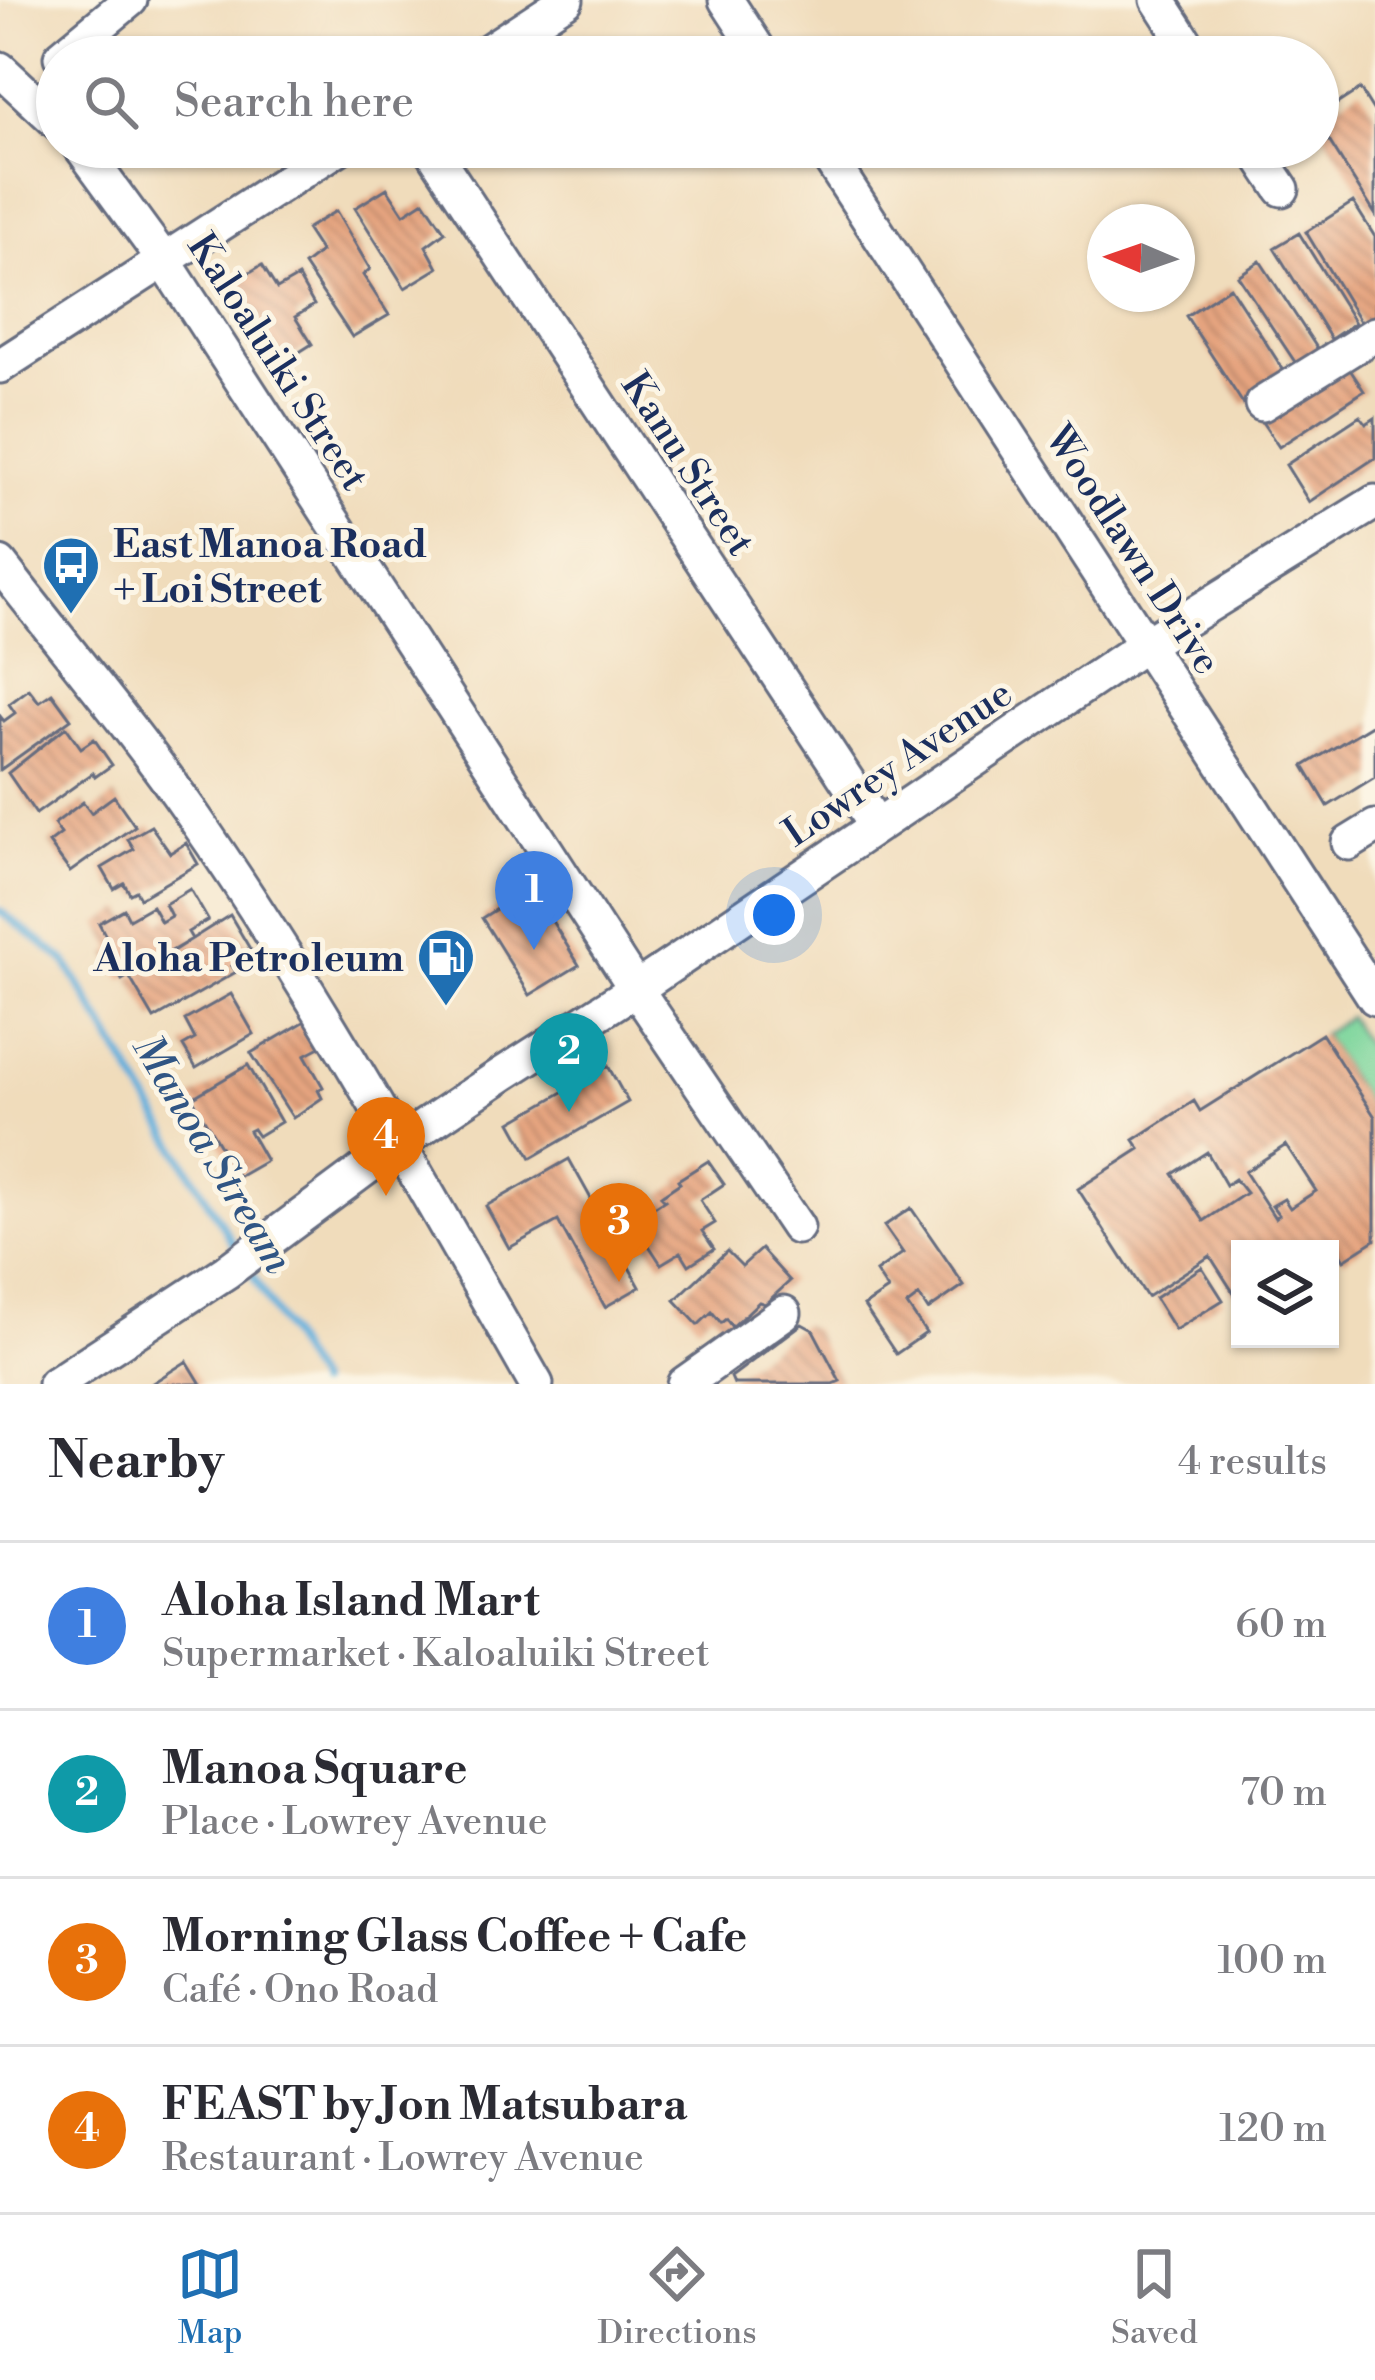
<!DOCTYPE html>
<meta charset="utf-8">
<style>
body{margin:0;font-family:"Libre Bodoni",serif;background:#f2f2f3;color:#2b2b33}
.controls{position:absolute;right:36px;bottom:36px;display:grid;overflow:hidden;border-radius:0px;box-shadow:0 3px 9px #0004}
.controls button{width:108px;height:108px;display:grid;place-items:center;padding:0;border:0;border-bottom:3px solid #e1e1e2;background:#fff;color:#2b2b33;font:60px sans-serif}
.compass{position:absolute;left:1087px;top:204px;width:108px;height:108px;border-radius:50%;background:#fff;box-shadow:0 3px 9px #0004;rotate:272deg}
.you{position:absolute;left:774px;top:915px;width:42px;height:42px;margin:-30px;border:9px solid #fff;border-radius:50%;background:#1a73e8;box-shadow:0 0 0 18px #1a73e833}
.badge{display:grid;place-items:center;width:78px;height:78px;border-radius:50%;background:#1f6fb2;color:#fff;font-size:39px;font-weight:700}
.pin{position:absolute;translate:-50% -99px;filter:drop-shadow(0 3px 6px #0008)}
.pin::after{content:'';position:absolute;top:63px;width:42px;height:36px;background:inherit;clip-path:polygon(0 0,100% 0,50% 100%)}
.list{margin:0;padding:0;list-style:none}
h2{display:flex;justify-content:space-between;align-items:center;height:156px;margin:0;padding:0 48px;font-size:51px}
h2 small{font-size:39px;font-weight:400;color:#7c7c81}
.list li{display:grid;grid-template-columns:78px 1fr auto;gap:36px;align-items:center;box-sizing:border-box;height:168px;padding:0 48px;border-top:3px solid #e1e1e2}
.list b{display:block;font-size:45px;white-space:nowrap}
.list p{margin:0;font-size:39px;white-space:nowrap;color:#7c7c81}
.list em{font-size:39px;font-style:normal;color:#7c7c81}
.icon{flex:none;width:66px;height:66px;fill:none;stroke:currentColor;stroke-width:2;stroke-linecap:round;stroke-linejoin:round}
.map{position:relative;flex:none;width:1375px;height:1384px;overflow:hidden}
.search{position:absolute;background:#fff;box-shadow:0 3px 9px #0004;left:36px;right:36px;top:36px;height:132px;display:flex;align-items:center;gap:30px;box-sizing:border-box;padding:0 42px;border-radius:66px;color:#7c7c81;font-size:45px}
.sheet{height:828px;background:#fff}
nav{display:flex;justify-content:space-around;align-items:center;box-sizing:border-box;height:168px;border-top:3px solid #e1e1e2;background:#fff;font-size:33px;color:#7c7c81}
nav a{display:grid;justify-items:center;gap:6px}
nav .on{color:#1f6fb2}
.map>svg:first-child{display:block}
</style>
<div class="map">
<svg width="1375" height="1384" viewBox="0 0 1375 1384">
<defs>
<pattern id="building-back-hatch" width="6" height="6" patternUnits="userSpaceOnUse" patternTransform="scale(3)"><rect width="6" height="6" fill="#e6a47f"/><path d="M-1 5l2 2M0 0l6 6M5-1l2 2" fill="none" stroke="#ba866b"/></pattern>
</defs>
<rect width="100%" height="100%" fill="#fcf5e5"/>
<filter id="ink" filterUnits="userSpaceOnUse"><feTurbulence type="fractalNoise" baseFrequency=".00833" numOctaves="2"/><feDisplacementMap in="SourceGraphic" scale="24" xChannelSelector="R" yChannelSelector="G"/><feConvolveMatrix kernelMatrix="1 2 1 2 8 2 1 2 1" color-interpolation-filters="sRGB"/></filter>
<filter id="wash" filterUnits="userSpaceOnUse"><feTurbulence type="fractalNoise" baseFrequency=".004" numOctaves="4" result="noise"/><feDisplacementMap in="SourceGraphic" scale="48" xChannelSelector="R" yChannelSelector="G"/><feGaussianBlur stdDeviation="2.7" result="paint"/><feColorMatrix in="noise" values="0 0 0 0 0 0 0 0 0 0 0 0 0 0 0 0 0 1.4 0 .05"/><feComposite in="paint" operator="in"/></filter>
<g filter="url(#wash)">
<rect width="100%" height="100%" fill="#f0dcbb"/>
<path fill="#7bd59b" stroke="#4b827c" stroke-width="3" d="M1348,1017L1375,1060V1116L1322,1034Z"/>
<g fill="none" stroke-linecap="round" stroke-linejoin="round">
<path stroke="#62aedb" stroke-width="8" d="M0,911L65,961L237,1250
M248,1268L317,1384"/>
</g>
<g id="blocks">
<path fill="url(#building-back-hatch)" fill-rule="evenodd" d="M1360,89L1375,113V214L1318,123V116Z
M387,188L404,214L424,201L445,232L426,246L438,268L405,288L355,208Z
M1353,202L1375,237V321L1364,328L1306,232Z
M336,211L370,269L363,275L389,315L352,337L304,265L321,252L306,229Z
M1299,233L1355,323L1331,339L1274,248Z
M1260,261L1319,351L1297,365L1238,276Z
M262,265L277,289L298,277L314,305L295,317L312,344L279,365L228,285Z
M1230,287L1288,377L1244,405L1186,316Z
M1347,365L1364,391L1279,447L1262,422Z
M1360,416L1366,424L1375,418V458L1309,502L1286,465Z
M29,689L39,702L52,693L71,719L0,770V716L4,721L15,713L9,704Z
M1375,723V777L1328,806L1304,766Z
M66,727L81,748L94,739L112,765L95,777L93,773L36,814L8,773Z
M114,796L135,826L70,872L49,843L61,834L54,824L83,802L91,813Z
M151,826L170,853L186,843L198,864L140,898L136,891L130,894L124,883L114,889L102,868L134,849L128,839Z
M531,887L579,965L530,995L482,918Z
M190,889L208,920L188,932L192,939L122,980L107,954L113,950L99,923L124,909L129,919L152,906L161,922L171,916L165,904Z
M230,915L253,954L232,966L236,972L154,1019L130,978Z
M231,994L254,1034L196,1068L183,1046L195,1039L185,1020Z
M309,1019L324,1045L305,1055L323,1087L318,1090L322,1098L293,1118L251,1053Z
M1322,1034L1375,1117V1240L1344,1260L1340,1253L1330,1262V1249H1240V1303L1210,1256L1147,1297L1078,1189L1140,1149L1134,1140L1194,1101L1200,1111ZM1286,1145L1316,1191L1290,1208L1284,1199L1272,1206L1279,1215L1275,1218L1245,1172ZM1207,1152L1226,1185L1235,1179L1246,1193L1204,1221L1173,1174Z
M248,1065L281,1122L258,1136L253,1129L249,1131L266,1161L238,1177L192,1098Z
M608,1066L628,1102L531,1158L511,1122Z
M569,1159L640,1287L605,1307L558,1221L509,1248L486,1206Z
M708,1161L724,1184L700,1200L715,1223L702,1231L714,1249L689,1265L681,1252L661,1264L633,1221L665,1200L661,1196L680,1183L678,1180Z
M911,1208L964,1285L928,1310L919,1296L907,1305L926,1333L896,1354L864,1306L888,1290L876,1272L903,1253L884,1226Z
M761,1249L790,1281L765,1304L759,1302L732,1327L726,1319L721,1323L712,1312L698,1325L675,1300L727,1251L742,1266Z
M1202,1267L1223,1300L1175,1330L1155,1298Z
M802,1324L813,1330L840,1381L833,1384H734L731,1377Z
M187,1361L201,1384H151Z"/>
</g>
</g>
<g filter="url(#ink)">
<use href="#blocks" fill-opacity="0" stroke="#666c7f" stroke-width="3"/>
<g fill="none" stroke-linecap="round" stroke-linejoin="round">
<defs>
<path id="minor" d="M726,0L763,57
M1158,0L1195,57
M61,57L130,0
M479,57L566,0
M0,69L57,122
M81,147L163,259L636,989L797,1227
M430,147L877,826
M822,147L1375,998
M1254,147L1282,189
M0,366L340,147
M1262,404L1375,334
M0,564C63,646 131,726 190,811C318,995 425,1190 536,1384
M1349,843L1375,827
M55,1384L226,1272L401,1142L503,1074L636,989L1146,644L1375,502
M684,1384L784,1313"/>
</defs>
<use href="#minor" stroke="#666c7f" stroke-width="39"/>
<use href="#minor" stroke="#fff" stroke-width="33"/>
</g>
</g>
<defs>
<symbol id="bus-pin" viewBox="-11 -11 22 30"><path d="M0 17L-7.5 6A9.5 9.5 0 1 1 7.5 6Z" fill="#1f6fb2" stroke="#fcf5e5"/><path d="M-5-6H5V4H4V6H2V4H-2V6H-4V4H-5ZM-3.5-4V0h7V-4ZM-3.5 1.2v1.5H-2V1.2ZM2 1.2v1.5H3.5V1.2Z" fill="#fff"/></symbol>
<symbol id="fuel-pin" viewBox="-11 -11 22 30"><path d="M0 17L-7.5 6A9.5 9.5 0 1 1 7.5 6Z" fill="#1f6fb2" stroke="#fcf5e5"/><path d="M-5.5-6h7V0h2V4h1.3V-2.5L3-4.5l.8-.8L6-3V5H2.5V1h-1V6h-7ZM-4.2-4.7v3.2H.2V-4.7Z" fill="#fff"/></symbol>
</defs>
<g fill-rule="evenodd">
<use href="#bus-pin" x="38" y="532" width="66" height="90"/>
<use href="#fuel-pin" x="413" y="924" width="66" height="90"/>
</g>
<g text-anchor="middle" stroke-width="10" stroke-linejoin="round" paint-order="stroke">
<g font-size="39" fill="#1b2f5e" stroke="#fcf5e5">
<text transform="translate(279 361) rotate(57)" y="14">Kaloaluiki Street</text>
<text transform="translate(689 463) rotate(57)" y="14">Kanu Street</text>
<text transform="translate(1134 549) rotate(57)" y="14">Woodlawn Drive</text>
<text transform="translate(897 762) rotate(-34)" y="14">Lowrey Avenue</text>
</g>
<g font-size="39" font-weight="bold" fill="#1b2f5e" stroke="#fcf5e5" text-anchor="start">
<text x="113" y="557">East Manoa Road<tspan x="113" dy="45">+ Loi Street</tspan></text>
<text x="404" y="971" text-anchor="end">Aloha Petroleum</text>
</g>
<g font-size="42" font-style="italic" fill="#305584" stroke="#fcf5e5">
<text transform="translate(214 1153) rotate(59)" y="15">Manoa Stream</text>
</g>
</g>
</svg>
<div class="controls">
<button><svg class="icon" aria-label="layers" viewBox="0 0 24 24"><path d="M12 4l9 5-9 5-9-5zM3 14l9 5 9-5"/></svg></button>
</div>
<svg class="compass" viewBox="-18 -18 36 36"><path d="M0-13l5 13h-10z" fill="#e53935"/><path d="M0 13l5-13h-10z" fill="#7c7c81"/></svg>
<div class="you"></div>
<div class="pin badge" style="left:534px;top:950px;background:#3f7fe0">1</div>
<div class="pin badge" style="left:569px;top:1112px;background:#0f9aa8">2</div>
<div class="pin badge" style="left:619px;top:1282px;background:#e8710a">3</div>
<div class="pin badge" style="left:386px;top:1196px;background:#e8710a">4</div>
<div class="search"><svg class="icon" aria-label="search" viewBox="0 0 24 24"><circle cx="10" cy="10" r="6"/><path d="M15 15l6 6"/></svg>Search here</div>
</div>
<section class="sheet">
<h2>Nearby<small>4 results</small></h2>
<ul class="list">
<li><span class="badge" style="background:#3f7fe0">1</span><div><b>Aloha Island Mart</b><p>Supermarket · Kaloaluiki Street</p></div><em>60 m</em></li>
<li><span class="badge" style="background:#0f9aa8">2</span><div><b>Manoa Square</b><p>Place · Lowrey Avenue</p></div><em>70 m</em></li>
<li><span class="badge" style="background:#e8710a">3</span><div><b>Morning Glass Coffee + Cafe</b><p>Café · Ono Road</p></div><em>100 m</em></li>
<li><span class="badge" style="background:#e8710a">4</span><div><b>FEAST by Jon Matsubara</b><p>Restaurant · Lowrey Avenue</p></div><em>120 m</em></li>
</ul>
</section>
<nav>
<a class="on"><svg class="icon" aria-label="map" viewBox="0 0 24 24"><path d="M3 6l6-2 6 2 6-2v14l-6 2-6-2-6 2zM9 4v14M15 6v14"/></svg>Map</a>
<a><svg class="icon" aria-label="directions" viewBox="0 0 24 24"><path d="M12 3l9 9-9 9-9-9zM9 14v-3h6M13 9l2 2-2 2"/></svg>Directions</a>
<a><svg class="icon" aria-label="saved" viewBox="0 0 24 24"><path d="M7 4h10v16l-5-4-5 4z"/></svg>Saved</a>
</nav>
